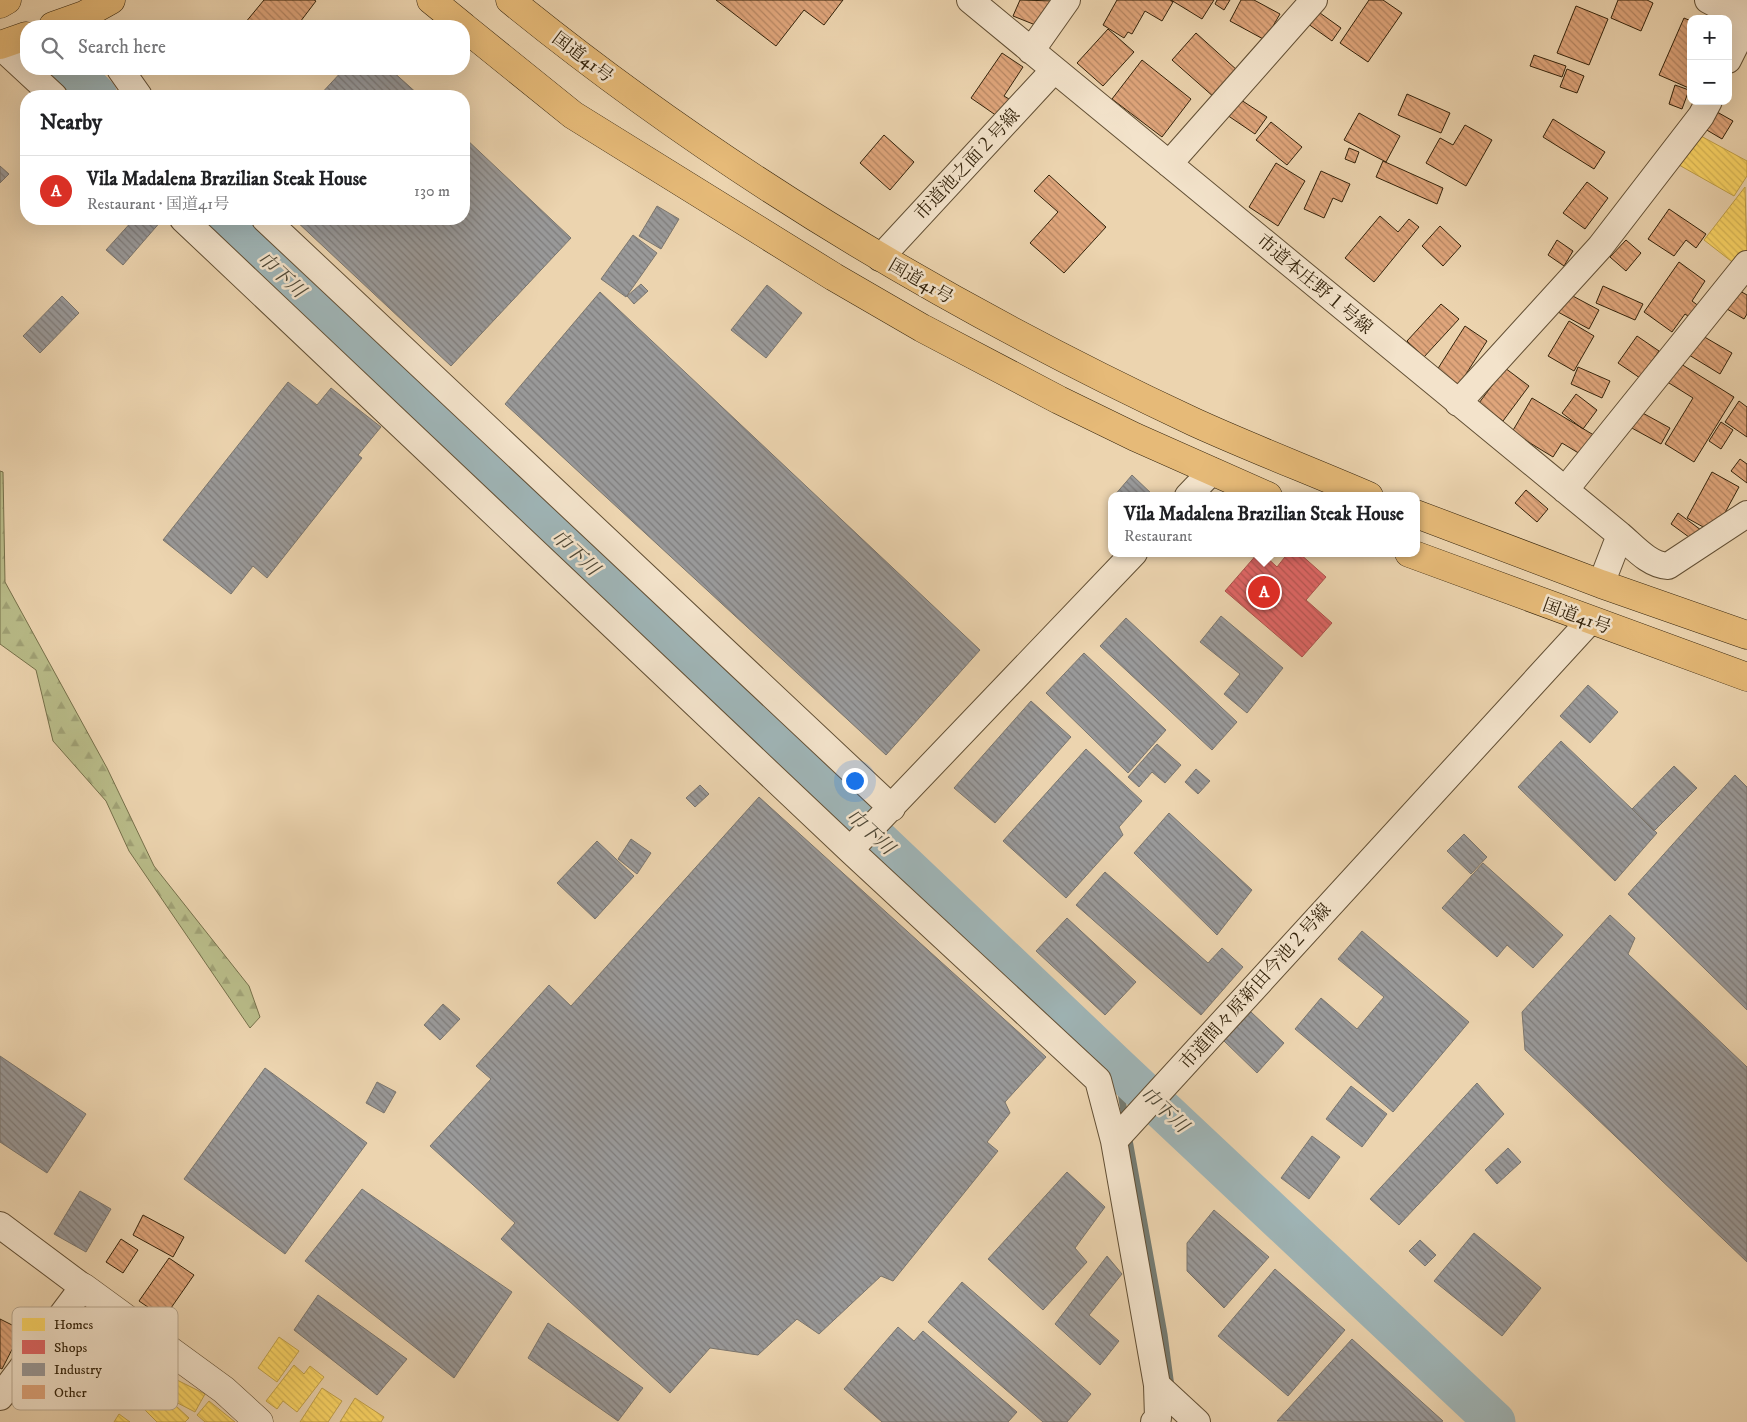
<!DOCTYPE html>
<meta charset="utf-8">
<style>
body{margin:0;font-family:"IM FELL DW Pica","Noto Serif JP",serif;background:#f6f6f6;color:#202124}
.controls{position:absolute;right:15px;top:15px;display:grid;overflow:hidden;border-radius:10px;box-shadow:0 5px 20px #0002}
.controls button{width:45px;height:45px;display:grid;place-items:center;padding:0;border:0;border-bottom:1px solid #e0e0e0;background:#fff;color:#202124;font:25px sans-serif}
.you{position:absolute;left:854px;top:780px;width:18px;height:18px;margin:-12px;border:4px solid #fff;border-radius:50%;background:#1a73e8;box-shadow:0 0 0 8px #1a73e833}
.badge{display:grid;place-items:center;width:32px;height:32px;border-radius:50%;background:#d93025;color:#fff;font-size:16px;font-weight:700}
.pin{position:absolute;translate:-50% -50%;border:2px solid #fff;box-shadow:0 1px 5px #0006}
.popup{position:absolute;left:1108px;top:492px;width:312px;height:65px;box-sizing:border-box;display:grid;place-content:center;border-radius:10px;background:#fff;filter:drop-shadow(0 1px 4px #0005);font-size:16px;white-space:nowrap;color:#757577}
.popup b{font-size:19px;color:#202124}
.popup::after{content:'';position:absolute;left:50%;top:100%;margin-left:-10px;border:10px solid transparent;border-top-color:#fff}
.list{margin:0;padding:0;list-style:none}
h2{display:flex;justify-content:space-between;align-items:center;height:65px;margin:0;padding:0 20px;font-size:21px}
h2 small{font-size:16px;font-weight:400;color:#757577}
.list li{display:grid;grid-template-columns:32px 1fr auto;gap:15px;align-items:center;box-sizing:border-box;height:70px;padding:0 20px;border-top:1px solid #e0e0e0}
.list b{display:block;font-size:19px;white-space:nowrap}
.list p{margin:0;font-size:16px;white-space:nowrap;color:#757577}
.list em{font-size:16px;font-style:normal;color:#757577}
.icon{flex:none;width:28px;height:28px;fill:none;stroke:currentColor;stroke-width:2;stroke-linecap:round;stroke-linejoin:round}
.map{position:relative;flex:none;width:1747px;height:1422px;overflow:hidden}
.search{position:absolute;background:#fff;box-shadow:0 5px 20px #0002;left:20px;top:20px;width:450px;height:55px;display:flex;align-items:center;gap:12px;box-sizing:border-box;padding:0 18px;border-radius:20px;color:#757577;font-size:19px}
.panel{position:absolute;background:#fff;box-shadow:0 5px 20px #0002;left:20px;top:90px;width:450px;height:135px;border-radius:20px}
.map>svg:first-child{display:block}
</style>
<div class="map">
<svg width="1747" height="1422" viewBox="0 0 1747 1422">
<defs>
<pattern id="forest-firs" width="22" height="20" patternUnits="userSpaceOnUse" patternTransform="scale(1.25)"><rect width="22" height="20" fill="#b9bc89"/><path d="M5 1l3.5 6h-7zM16 11l3.5 6h-7z" fill="#a0a175"/></pattern>
<pattern id="homes-back-hatch" width="6" height="6" patternUnits="userSpaceOnUse" patternTransform="scale(1.25)"><rect width="6" height="6" fill="#ffd966"/><path d="M-1 5l2 2M0 0l6 6M5-1l2 2" fill="none" stroke="#dbba57"/></pattern>
<pattern id="shops-back-hatch" width="6" height="6" patternUnits="userSpaceOnUse" patternTransform="scale(1.25)"><rect width="6" height="6" fill="#e06666"/><path d="M-1 5l2 2M0 0l6 6M5-1l2 2" fill="none" stroke="#b65452"/></pattern>
<pattern id="industry-back-hatch" width="6" height="6" patternUnits="userSpaceOnUse" patternTransform="scale(1.25)"><rect width="6" height="6" fill="#999"/><path d="M-1 5l2 2M0 0l6 6M5-1l2 2" fill="none" stroke="#7e7c7b"/></pattern>
<pattern id="building-back-hatch" width="6" height="6" patternUnits="userSpaceOnUse" patternTransform="scale(1.25)"><rect width="6" height="6" fill="#dfa57b"/><path d="M-1 5l2 2M0 0l6 6M5-1l2 2" fill="none" stroke="#b68663"/></pattern>
</defs>
<rect width="100%" height="100%" fill="#ecd4af"/>
<filter id="stains"><feTurbulence type="fractalNoise" baseFrequency=".004" numOctaves="4"/><feColorMatrix values="0 0 0 0 .2 0 0 0 0 .09 0 0 0 0 .02 0 0 0 .5 -.17"/></filter>
<radialGradient id="worn" r=".72"><stop offset=".6" stop-color="#630" stop-opacity="0"/><stop offset="1" stop-color="#630" stop-opacity=".3"/></radialGradient>
<path fill="url(#forest-firs)" stroke="#76704a" d="M0,471L3,472L5,582L107,768L154,866L249,986L260,1017L250,1028L129,851L106,801L53,741L36,670L0,644Z"/>
<path fill="url(#homes-back-hatch)" stroke="#c2a24b" d="M1699,135L1747,161V176L1734,196L1679,165Z
M1745,187L1747,258L1740,268L1704,240Z
M279,1337L299,1351L277,1382L258,1368Z
M294,1365L304,1374L310,1366L324,1377L297,1412L283,1401L277,1409L266,1401Z
M177,1380L205,1394L195,1412L168,1398Z
M322,1388L342,1401L328,1422H300Z
M162,1393L189,1418L185,1422H157L145,1410Z
M355,1398L384,1417L381,1422H340Z
M209,1401L235,1422H205L197,1415Z
M119,1414L130,1422H114Z"/>
<path fill="url(#shops-back-hatch)" stroke="#ac524b" d="M1258,553H1262L1277,567L1288,553H1299L1326,577L1306,600L1332,623L1302,657L1225,591Z"/>
<path fill="url(#industry-back-hatch)" stroke="#7b766e" d="M344,69H390L420,96H319Z
M464,137L571,238L451,366L294,219H464Z
M0,166L9,174L0,183Z
M657,206L679,219L661,249L639,236Z
M134,219L162,220L123,265L106,250Z
M633,235L657,253L626,297L601,279Z
M641,284L648,291L634,304L627,296Z
M767,285L802,313L766,358L731,330Z
M600,292L980,650L886,755L505,404Z
M62,296L79,313L40,353L23,336Z
M288,382L317,405L331,388L381,427L358,455L362,458L267,578L253,566L231,594L163,540Z
M1132,475L1154,496H1114Z
M1221,616L1283,668L1247,713L1224,694L1240,674L1200,642Z
M1126,618L1237,722L1212,750L1100,646Z
M1084,653L1166,730L1128,773L1046,693Z
M1588,685L1618,712L1590,743L1560,716Z
M1031,701L1071,737L995,823L954,788Z
M1561,741L1657,833L1615,881L1518,787Z
M1157,744L1181,765L1165,783L1152,772L1139,787L1128,777Z
M1086,749L1142,801L1119,827L1123,835L1066,898L1003,841Z
M1674,766L1697,788L1654,831L1632,809Z
M1196,769L1210,781L1198,794L1185,782Z
M1735,775L1747,787V1010L1628,894Z
M700,785L709,794L695,807L686,798Z
M759,797L1046,1057L1005,1102L1010,1113L987,1142L998,1151L893,1281L881,1276L819,1334L797,1319L758,1355L710,1348L670,1393L501,1239L515,1223L430,1146L491,1079L476,1066L549,985L571,1006Z
M1169,813L1252,890L1217,935L1134,853Z
M1464,834L1487,857L1471,874L1447,851Z
M631,839L651,853L637,874L618,859Z
M597,841L634,876L595,919L557,883Z
M1483,863L1563,935L1533,968L1507,945L1497,957L1442,908Z
M1105,872L1208,963L1222,948L1243,967L1201,1015L1076,905Z
M1610,915L1635,938L1628,954L1747,1067V1262L1525,1050L1522,1012Z
M1067,918L1136,982L1105,1015L1036,951Z
M1362,931L1469,1022L1393,1112L1295,1029L1321,998L1357,1029L1384,997L1338,959Z
M443,1004L460,1019L440,1040L424,1025Z
M1251,1012L1284,1043L1257,1073L1224,1041Z
M0,1056L86,1114L47,1173L0,1142Z
M265,1068L367,1143L285,1254L184,1179Z
M377,1082L396,1092L384,1113L366,1103Z
M1477,1083L1504,1114L1399,1225L1370,1199Z
M1351,1086L1387,1114L1362,1147L1326,1119Z
M1312,1136L1340,1157L1309,1199L1281,1178Z
M1508,1148L1521,1162L1497,1184L1485,1170Z
M1067,1172L1105,1207L1075,1248L1087,1262L1043,1310L988,1259Z
M362,1189L512,1292L454,1378L305,1261Z
M80,1191L111,1209L86,1252L54,1234Z
M1214,1210L1269,1257L1224,1308L1187,1271V1243Z
M1474,1233L1541,1288L1502,1336L1434,1281Z
M1420,1240L1436,1255L1425,1266L1409,1251Z
M1107,1256L1122,1274L1089,1315L1119,1341L1100,1365L1055,1324Z
M1275,1269L1345,1330L1288,1396L1218,1336Z
M962,1282L1091,1394L1067,1422H1043L928,1322Z
M318,1295L407,1359L377,1395L294,1330Z
M548,1323L643,1388L618,1421L528,1358Z
M898,1327L914,1341L923,1331L1017,1412L1008,1422H882L844,1389Z
M1352,1339L1443,1421L1441,1422L1277,1421Z"/>
<g fill="none" stroke-linecap="round" stroke-linejoin="round">
<path stroke="#747b72" stroke-width="7" d="M1117,1067L1125,1118
M1128,1134L1164,1334L1171,1387"/>
<path stroke="#9fb5b7" stroke-width="41" d="M69,69L97,96
M224,219L1117,1067L1495,1422"/>
</g>
<path fill="url(#building-back-hatch)" stroke="#34230b" d="M264,0H314L316,1L297,26H249L245,23Z
M716,0H843L824,25L804,10L776,46Z
M1020,0L1054,1L1043,28L1013,16Z
M1117,0H1170L1173,2L1162,21L1145,11L1132,34L1128,32L1124,38L1103,25Z
M1171,0H1214L1202,19Z
M1217,0H1230L1224,10L1215,4Z
M1241,0H1254L1280,14L1265,40L1230,21Z
M1369,0H1383L1402,13L1368,62L1340,43Z
M1618,0H1647L1653,3L1641,31L1611,18Z
M1576,6L1608,19L1589,65L1557,53Z
M1313,8L1341,28L1332,41L1304,21Z
M1684,18L1691,21V89L1659,75Z
M1108,29L1134,52L1103,86L1077,63Z
M1196,33L1238,71L1215,98L1172,60Z
M1002,53L1023,67L1004,96L1009,99L997,116L971,98Z
M1534,55L1566,66L1562,77L1530,66Z
M1142,60L1191,99L1162,137L1112,99Z
M1567,69L1584,76L1577,93L1560,87Z
M1675,85L1689,90L1682,109L1669,104Z
M1407,94L1450,113L1441,133L1398,115Z
M1238,98L1267,117L1255,134L1227,115Z
M1710,108L1733,121L1722,139L1700,126Z
M1359,113L1400,136L1386,162L1344,140Z
M1553,119L1605,152L1594,169L1543,137Z
M1271,122L1302,147L1287,165L1256,140Z
M1465,125L1492,140L1466,186L1426,163L1440,138L1453,145Z
M884,135L914,162L890,190L860,163Z
M1349,148L1359,152L1355,163L1345,159Z
M1383,161L1443,188L1437,204L1376,177Z
M1276,163L1305,181L1278,226L1249,207Z
M1321,171L1350,184L1342,202L1333,198L1324,218L1304,209Z
M1049,175L1106,227L1064,273L1030,243L1058,212L1034,191Z
M1587,182L1608,198L1585,229L1563,213Z
M1669,209L1706,234L1696,248L1686,240L1674,256L1648,239Z
M1380,216L1398,232L1409,219L1419,227L1374,282L1345,258Z
M1440,226L1461,246L1443,266L1422,246Z
M1557,240L1573,251L1564,266L1548,255Z
M1626,240L1641,253L1626,271L1610,257Z
M1679,262L1705,281L1692,301L1700,307L1691,318L1685,314L1672,332L1644,312Z
M1603,286L1643,304L1635,320L1596,303Z
M1738,290L1747,295V314L1744,319L1727,309Z
M1569,294L1599,310L1589,329L1558,312Z
M1441,304L1459,319L1424,357L1407,341Z
M1569,321L1594,336L1574,371L1548,356Z
M1465,326L1487,341L1459,385L1437,370Z
M1701,335L1732,353L1720,374L1689,355Z
M1637,336L1659,351L1640,378L1618,363Z
M1673,359L1734,397L1694,462L1665,444L1693,398L1661,378Z
M1578,367L1610,381L1602,398L1571,384Z
M1505,368L1529,386L1503,421L1479,403Z
M1576,394L1597,410L1583,429L1562,413Z
M1532,398L1597,437L1585,457L1562,443L1553,457L1512,432Z
M1739,401L1747,407V437L1725,422Z
M1639,411L1670,428L1661,444L1630,427Z
M1721,422L1733,430L1721,449L1709,441Z
M1740,459L1747,464V483L1731,471Z
M1712,472L1739,487L1714,533L1687,518Z
M1526,490L1548,509L1537,522L1515,503Z
M1678,513L1701,530L1693,540L1671,524Z
M143,1215L184,1237L173,1257L133,1235Z
M121,1239L138,1250L123,1273L106,1262Z
M169,1258L194,1275L164,1318L139,1301Z
M0,1319L22,1330L2,1369L0,1368Z"/>
<g fill="none" stroke-linecap="round" stroke-linejoin="round">
<defs>
<path id="minor" d="M970,0L1620,535L1601,584
M1708,0L1736,15
M0,46L54,96
M1031,51L1067,0
M1728,60L1736,44V15L1742,0
M120,69L139,96
M1169,164L1314,0
M183,219L850,850L1098,1080L1114,1141
M265,219L892,808
M880,258L1054,70
M1458,403L1600,247L1701,116L1709,101
M1565,490L1747,264
M1188,496L1212,471
M1620,535C1634,547 1649,565 1668,566L1747,514
M850,850L1134,553
M0,1225L83,1287L0,1397
M1157,1385L1197,1422
M1154,1422L1158,1418L1157,1385L1114,1141L1590,621"/>
<path id="tertiary" d="M83,1287L224,1390L259,1422"/>
<path id="trunk" d="M431,0L463,26
M510,0C719,170 950,308 1194,422C1251,448 1311,471 1369,496
M0,4L7,0
M53,26L84,15L111,0
M464,27L573,115L834,277L922,328L1059,400L1135,437L1268,496
M0,45L26,36
M1416,514L1601,584L1747,635
M1409,553L1747,677"/>
</defs>
<use href="#minor" stroke="#624f34" stroke-width="28"/>
<use href="#tertiary" stroke="#624f34" stroke-width="29"/>
<use href="#trunk" stroke="#34230b" stroke-width="29"/>
<use href="#minor" stroke="#f3e3cb" stroke-width="26"/>
<use href="#tertiary" stroke="#f3e3cb" stroke-width="28"/>
<use href="#trunk" stroke="#e6ba78" stroke-width="28"/>
</g>
<g text-anchor="middle" stroke-width="5" stroke-linejoin="round" paint-order="stroke">
<g font-size="18" fill="#34230b" stroke="#f3e3cb">
<text transform="translate(583 57) rotate(37)" y="6">国道41号</text>
<text transform="translate(967 164) rotate(-47)" y="6">市道池之面２号線</text>
<text transform="translate(921 281) rotate(30)" y="6">国道41号</text>
<text transform="translate(1315 284) rotate(40)" y="6">市道本庄野１号線</text>
<text transform="translate(1577 616) rotate(20)" y="6">国道41号</text>
<text transform="translate(1255 986) rotate(-48)" y="6">市道間々原新田今池２号線</text>
</g>
<g font-size="19" font-style="italic" fill="#4f4836" stroke="#f3e3cb">
<text transform="translate(282 274) rotate(43)" y="7">巾下川</text>
<text transform="translate(576 552) rotate(43)" y="7">巾下川</text>
<text transform="translate(871 831) rotate(43)" y="7">巾下川</text>
<text transform="translate(1165 1109) rotate(43)" y="7">巾下川</text>
</g>
</g>
<rect x="12" y="1307" width="166" height="103" rx="8" fill="#f3e3cb" stroke="#baa991" stroke-width="1"/>
<rect x="22" y="1318" width="23" height="13" fill="#ffd966"/>
<rect x="22" y="1340" width="23" height="14" fill="#e06666"/>
<rect x="22" y="1363" width="23" height="13" fill="#999"/>
<rect x="22" y="1385" width="23" height="14" fill="#dfa57b"/>
<g font-size="14" fill="#34230b">
<text x="54" y="1329">Homes</text>
<text x="54" y="1352">Shops</text>
<text x="54" y="1374">Industry</text>
<text x="54" y="1397">Other</text>
</g>
<rect width="100%" height="100%" filter="url(#stains)"/>
<rect width="100%" height="100%" fill="url(#worn)"/>
</svg>
<div class="controls">
<button>+</button>
<button>−</button>
</div>
<div class="you"></div>
<div class="pin badge" style="left:1264px;top:592px">A</div>
<div class="popup"><b>Vila Madalena Brazilian Steak House</b>Restaurant</div>
<div class="search"><svg class="icon" aria-label="search" viewBox="0 0 24 24"><circle cx="10" cy="10" r="6"/><path d="M15 15l6 6"/></svg>Search here</div>
<section class="panel">
<h2>Nearby<small></small></h2>
<ul class="list">
<li><span class="badge">A</span><div><b>Vila Madalena Brazilian Steak House</b><p>Restaurant · 国道41号</p></div><em>130 m</em></li>
</ul>
</section>
</div>
